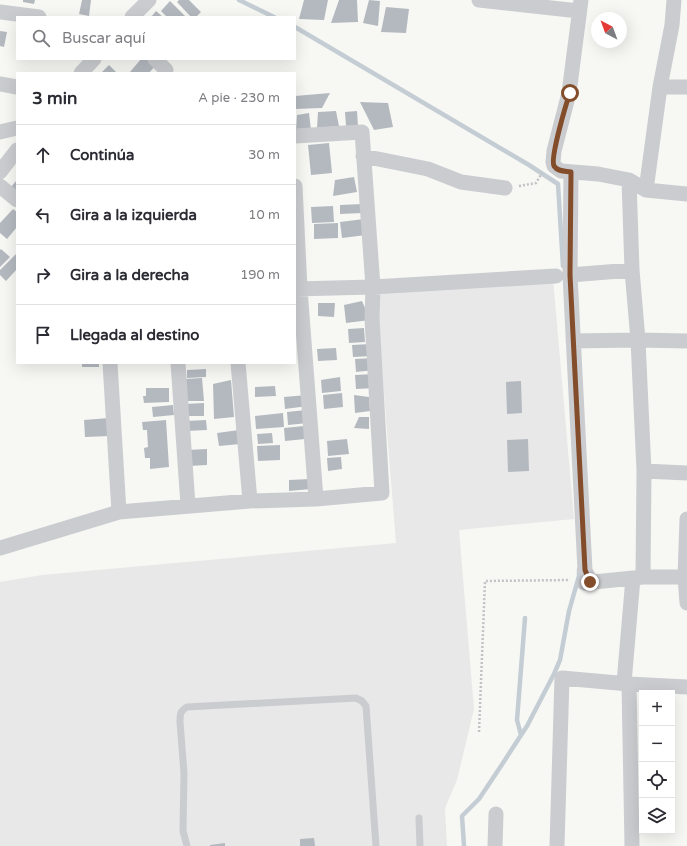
<!DOCTYPE html>
<html lang="es">
<meta charset="utf-8">
<style>
body{margin:0;font-family:"Varela Round",sans-serif;background:#f2f2f3;color:#2b2b33}
.controls{position:absolute;right:12px;bottom:12px;display:grid;overflow:hidden;border-radius:0px;box-shadow:0 4px 16px #0002}
.controls button{width:36px;height:36px;display:grid;place-items:center;padding:0;border:0;border-bottom:1px solid #e1e1e2;background:#fff;color:#2b2b33;font:20px sans-serif}
.compass{position:absolute;left:591px;top:12px;width:36px;height:36px;border-radius:50%;background:#fff;box-shadow:0 4px 16px #0002;rotate:319deg}
.stop{position:absolute;width:12px;height:12px;margin:-9px;border:3px solid #834c2a;border-radius:50%;background:#fff}
.stop.end{background:#834c2a;border-color:#fff;box-shadow:0 1px 4px #0008}
.list{margin:0;padding:0;list-style:none}
h2{display:flex;justify-content:space-between;align-items:center;height:52px;margin:0;padding:0 16px;font-size:17px}
h2 small{font-size:13px;font-weight:400;color:#7c7c81}
.list li{display:grid;grid-template-columns:26px 1fr auto;gap:12px;align-items:center;box-sizing:border-box;height:60px;padding:0 16px;border-top:1px solid #e1e1e2}
.list b{display:block;font-size:15px;white-space:nowrap}
.list em{font-size:13px;font-style:normal;color:#7c7c81}
.icon{flex:none;width:22px;height:22px;fill:none;stroke:currentColor;stroke-width:2;stroke-linecap:round;stroke-linejoin:round}
.map{position:relative;flex:none;width:687px;height:846px;overflow:hidden}
.search{position:absolute;background:#fff;box-shadow:0 4px 16px #0002;left:16px;top:16px;width:280px;height:44px;display:flex;align-items:center;gap:10px;box-sizing:border-box;padding:0 14px;border-radius:0px;color:#7c7c81;font-size:15px}
.panel{position:absolute;background:#fff;box-shadow:0 4px 16px #0002;left:16px;top:72px;width:280px;height:292px;border-radius:0px}
.map>svg:first-child{display:block}
</style>
<div class="map">
<svg width="687" height="846" viewBox="0 0 687 846">
<rect width="100%" height="100%" fill="#f7f8f4"/>
<path fill="#e8e8e8" d="M553,278L574,519L459,530L474,709L457,780L445,808L447,846H0V582L42,575L396,543L376,294Z"/>
<g fill="none" stroke-linecap="round" stroke-linejoin="round">
<path stroke="#c5cdd4" stroke-width="4.5" d="M239,0L274,17
M295,27L529,165L558,184L563,266
M521,735L517,720L525,618
M464,846L462,816L479,799L501,766L527,726L554,674L560,660L569,611L579,576V569"/>
</g>
<path fill="#b4b9c0" d="M23,0H35L34,4L23,2Z
M82,0H91L89,16L79,14Z
M179,0H189L201,12L196,17H191L177,2Z
M304,0H328L324,20L299,19Z
M339,0H357L358,22L331,23Z
M369,0L380,1L378,26L363,23Z
M170,1L186,17H167L161,11Z
M386,7L409,9L406,33L381,32Z
M156,11L163,17H151Z
M0,31L7,32L4,47L0,46Z
M141,59H148L156,65L149,73H131L130,72Z
M109,65L117,73H101Z
M330,93L322,108L295,109V96Z
M360,102L388,103L393,127L374,130Z
M336,111L339,126L317,128L318,112Z
M357,111L358,126H346L345,112Z
M309,113L311,130L296,131L297,115Z
M329,143L332,173L311,175L308,145Z
M354,177L357,192L333,196L335,180Z
M17,180V194L10,188Z
M363,204V213L340,214V205Z
M333,206L334,222L312,223L311,207Z
M13,209L17,212V227L7,239L0,233V223Z
M364,219L366,235L342,238L340,222Z
M338,223V238L314,239V224Z
M1,249L10,257L0,267V250Z
M17,253V269L6,281L0,275V270Z
M362,301L370,320L346,323L344,305Z
M318,303H335L334,317L318,316Z
M364,328L365,342L349,343L348,329Z
M371,344L372,356L353,357L352,345Z
M336,348L337,360L318,361L317,349Z
M374,358L375,370L356,372L355,359Z
M82,363H99V367H82Z
M206,369V377L187,378V370Z
M374,374L375,388L356,389L355,375Z
M340,377L341,391L322,393L321,380Z
M202,378L204,401H186L185,379Z
M231,380L234,417L214,419L213,384Z
M521,381L522,413L507,414L506,382Z
M275,386L276,396L255,397V387Z
M146,388H169V402L144,403L143,396H146Z
M342,393L343,407L324,409L323,395Z
M307,395L308,406L285,409L284,397Z
M354,395L369,397L370,411L355,413Z
M204,403V416H185V404Z
M173,405L174,415L153,417L152,407Z
M306,410L308,423L288,425L287,412Z
M283,413L284,427L256,429L255,416Z
M359,417H369V429L354,428Z
M109,418L110,436L85,437L84,420Z
M166,420L169,467L150,469V458H145L144,448L148,447L147,430H143L142,422Z
M206,420L207,430L186,431V421Z
M304,426L305,439L285,441L284,428Z
M239,430L240,444L219,446L217,433Z
M272,433L273,443L258,444L257,434Z
M347,439L349,454L328,456L327,441Z
M528,439L529,471L508,472L507,440Z
M280,445V460L258,461L257,446Z
M207,449V465L188,466L187,450Z
M341,457L342,469L328,471L327,458Z
M310,479L311,489L289,491V480Z
M314,838L315,846H300V839Z
M225,843V846H210V845Z"/>
<g fill="none" stroke-linecap="round" stroke-linejoin="round">
<path stroke="#c1c2c5" stroke-width="2.5" stroke-dasharray="2 2" stroke-linecap="butt" d="M519,186L536,183L542,173
M479,732L485,581L570,580"/>
<path stroke="#caccd0" stroke-width="7" d="M419,818L420,846
M187,846L183,831L184,773L180,722C180,714 180,711 187,707L356,698L362,701L366,706L376,846"/>
<path stroke="#caccd0" stroke-width="15" d="M479,0L579,11
M581,0L569,93L554,151L553,162L554,166L561,171L598,174L629,180L646,190L687,194
M0,12L39,17
M132,17L149,0
M155,59L166,70
M81,73L94,59
M0,84L17,87
M660,87H687
M0,132L17,128
M363,156L428,169L461,182L505,188
M0,172L17,150
M571,172L570,275L585,570L590,582
M629,180L632,270L638,340L644,471L643,577
M0,186L17,200
M295,186L300,289L316,499
M646,190L660,87L672,25L674,0
M570,275L632,270
M295,289L373,287L556,276
M573,341L638,340L687,341
M110,363L119,512
M178,363L188,505
M238,363L250,501
M644,471L687,473
M687,519L685,577L687,603
M0,548L119,512L250,501L316,499L382,493L372,319L373,287L362,132L295,136
M584,583L643,577H687
M624,683L633,578
M629,684L632,846
M495,846L496,814
M557,846L562,678L629,684L687,687"/>
</g>
<g fill="none" stroke-linecap="round" stroke-linejoin="round">
<path stroke="#834c2a" stroke-width="5" d="M570,93C566,104 550,158 554,166C558,172 565,171 571,172L570,275L585,570L590,582"/>
</g>
</svg>
<div class="controls">
<button>+</button>
<button>−</button>
<button><svg class="icon" aria-label="locate" viewBox="0 0 24 24"><circle cx="12" cy="12" r="6"/><path d="M12 2v4M12 18v4M2 12h4M18 12h4"/></svg></button>
<button><svg class="icon" aria-label="layers" viewBox="0 0 24 24"><path d="M12 4l9 5-9 5-9-5zM3 14l9 5 9-5"/></svg></button>
</div>
<svg class="compass" viewBox="-18 -18 36 36"><path d="M0-13l5 13h-10z" fill="#e53935"/><path d="M0 13l5-13h-10z" fill="#7c7c81"/></svg>
<div class="stop" style="left:570px;top:93px"></div>
<div class="stop end" style="left:590px;top:582px"></div>
<div class="search"><svg class="icon" aria-label="search" viewBox="0 0 24 24"><circle cx="10" cy="10" r="6"/><path d="M15 15l6 6"/></svg>Buscar aquí</div>
<section class="panel">
<h2>3 min<small>A pie · 230 m</small></h2>
<ul class="list">
<li><svg class="icon" aria-label="ahead" viewBox="0 0 24 24"><path d="M12 20V5M6 11l6-6 6 6"/></svg><div><b>Continúa</b></div><em>30 m</em></li>
<li><svg class="icon" aria-label="left" viewBox="0 0 24 24"><path d="M17 20v-9H6M10 6l-5 5 5 5"/></svg><div><b>Gira a la izquierda</b></div><em>10 m</em></li>
<li><svg class="icon" aria-label="right" viewBox="0 0 24 24"><path d="M7 20v-9h11M14 6l5 5-5 5"/></svg><div><b>Gira a la derecha</b></div><em>190 m</em></li>
<li><svg class="icon" aria-label="arrive" viewBox="0 0 24 24"><path d="M6 21V4h12l-3 4 3 4H6"/></svg><div><b>Llegada al destino</b></div></li>
</ul>
</section>
</div>
